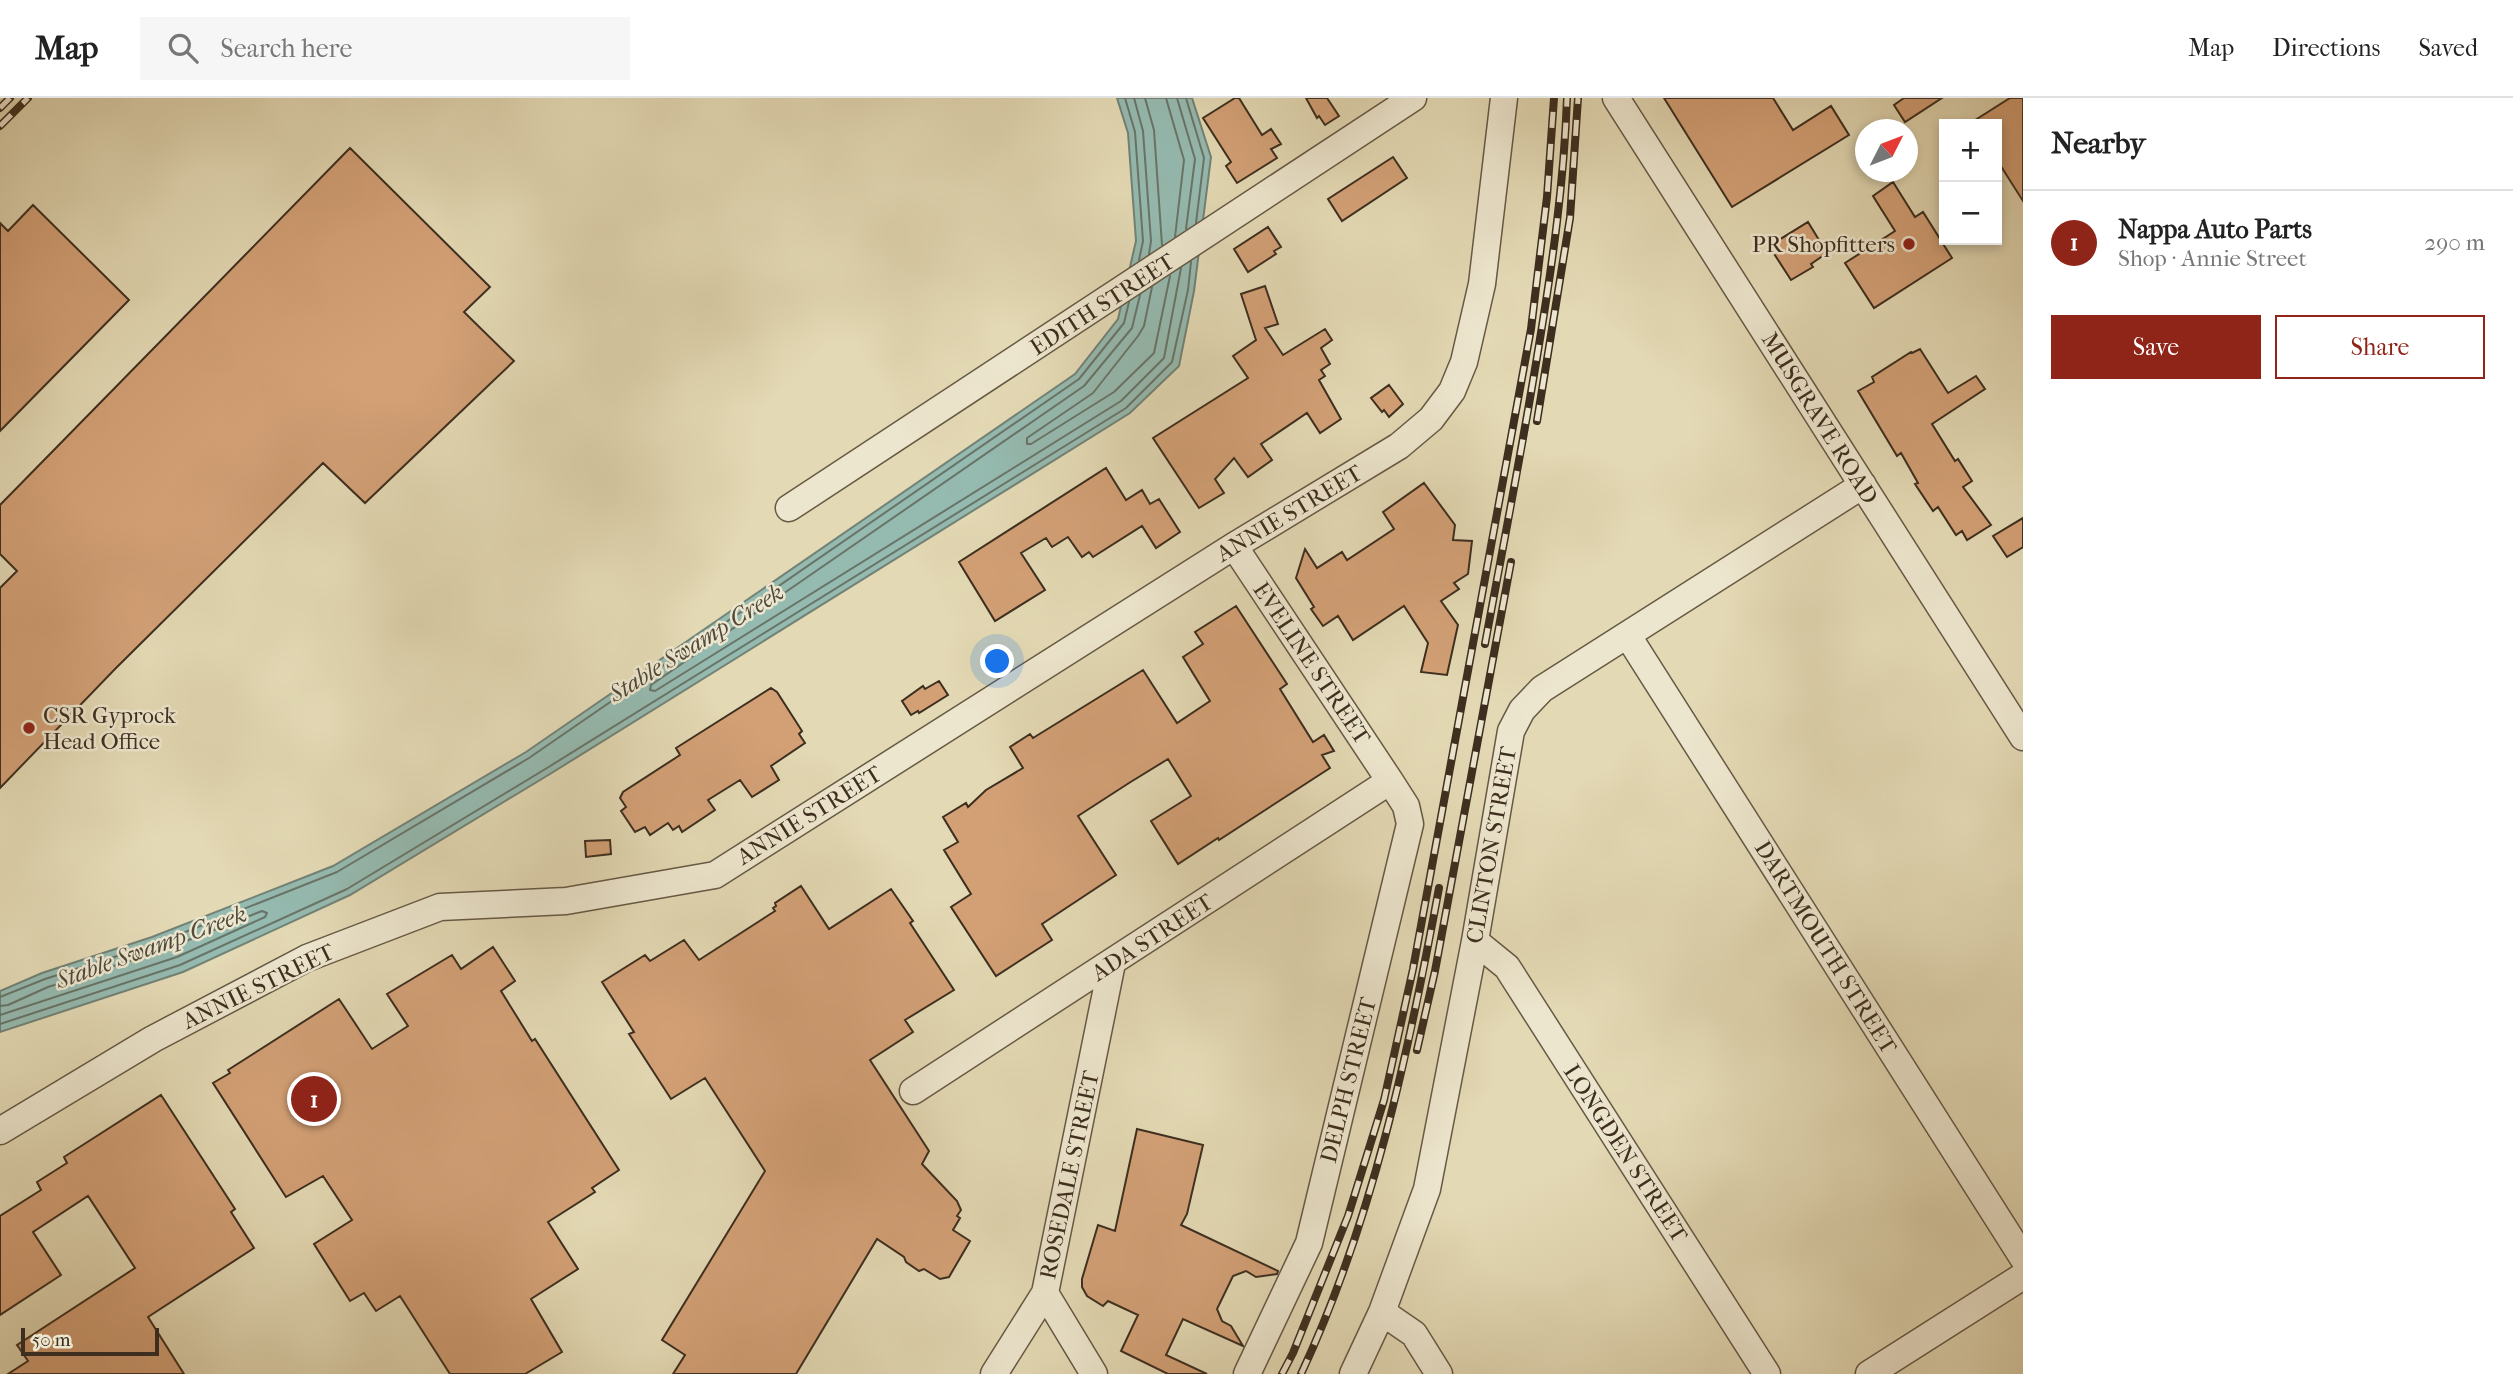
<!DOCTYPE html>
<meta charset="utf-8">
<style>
body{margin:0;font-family:"IM FELL French Canon",serif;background:#f6f6f6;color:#222}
.controls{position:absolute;right:21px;top:21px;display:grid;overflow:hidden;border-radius:0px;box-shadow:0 4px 10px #0003}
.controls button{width:63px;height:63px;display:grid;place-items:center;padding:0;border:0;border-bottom:2px solid #e0e0e0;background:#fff;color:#222;font:35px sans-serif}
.compass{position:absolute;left:1855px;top:21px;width:63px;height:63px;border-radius:50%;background:#fff;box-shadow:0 4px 10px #0003;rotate:48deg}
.scale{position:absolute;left:21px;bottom:18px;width:138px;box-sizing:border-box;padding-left:7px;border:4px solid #3d2e1f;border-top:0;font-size:19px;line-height:24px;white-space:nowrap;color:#3d2e1f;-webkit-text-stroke:5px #ede6ce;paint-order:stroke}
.you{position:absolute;left:998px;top:564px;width:24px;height:24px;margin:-18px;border:5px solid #fff;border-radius:50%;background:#1a73e8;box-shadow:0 0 0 10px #1a73e833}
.badge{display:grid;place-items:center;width:46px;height:46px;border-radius:50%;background:#8f2418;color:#fff;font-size:23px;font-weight:700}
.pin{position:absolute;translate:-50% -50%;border:4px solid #fff;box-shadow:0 2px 7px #0006}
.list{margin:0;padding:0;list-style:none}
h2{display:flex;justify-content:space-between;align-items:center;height:91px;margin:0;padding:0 28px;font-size:30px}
h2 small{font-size:23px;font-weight:400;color:#767676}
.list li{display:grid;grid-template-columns:46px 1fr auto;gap:21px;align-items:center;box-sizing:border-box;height:105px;padding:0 28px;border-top:2px solid #e0e0e0}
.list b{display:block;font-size:26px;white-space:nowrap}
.list p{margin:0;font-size:23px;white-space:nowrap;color:#767676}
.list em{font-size:23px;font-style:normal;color:#767676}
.actions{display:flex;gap:14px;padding:21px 28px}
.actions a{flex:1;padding:16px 0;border:2px solid #8f2418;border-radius:0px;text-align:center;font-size:24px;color:#8f2418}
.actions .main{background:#8f2418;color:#fff}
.icon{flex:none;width:38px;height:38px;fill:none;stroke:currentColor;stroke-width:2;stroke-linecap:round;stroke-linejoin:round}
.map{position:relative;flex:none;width:2023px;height:1276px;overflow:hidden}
header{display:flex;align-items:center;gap:42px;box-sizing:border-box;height:98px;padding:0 35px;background:#fff;border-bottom:2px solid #e0e0e0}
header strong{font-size:33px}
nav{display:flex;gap:38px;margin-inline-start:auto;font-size:24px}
.search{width:490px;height:63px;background:#f6f6f6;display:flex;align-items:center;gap:18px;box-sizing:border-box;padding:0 24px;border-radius:0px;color:#767676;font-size:26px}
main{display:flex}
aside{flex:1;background:#fff}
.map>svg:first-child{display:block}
</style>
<header>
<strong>Map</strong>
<div class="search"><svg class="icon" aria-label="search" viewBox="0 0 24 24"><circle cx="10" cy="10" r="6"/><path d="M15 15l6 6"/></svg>Search here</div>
<nav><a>Map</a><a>Directions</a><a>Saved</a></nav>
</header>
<main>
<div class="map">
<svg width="2023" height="1276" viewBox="0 0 2023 1276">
<rect width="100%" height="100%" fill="#e3d9b4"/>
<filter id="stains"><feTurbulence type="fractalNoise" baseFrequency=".00286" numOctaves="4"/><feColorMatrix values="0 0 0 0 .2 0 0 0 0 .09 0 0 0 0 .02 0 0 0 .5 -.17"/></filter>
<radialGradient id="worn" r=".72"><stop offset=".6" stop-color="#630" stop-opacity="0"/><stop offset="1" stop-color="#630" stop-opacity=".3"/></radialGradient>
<path fill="#95bab0" stroke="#728276" stroke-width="2" d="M1117,0H1192L1211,59L1194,193L1179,268L1130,315L550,676L350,797L183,874L0,934V893L42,875L152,839L333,768L526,654L1075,276L1118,221L1136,143L1128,35Z"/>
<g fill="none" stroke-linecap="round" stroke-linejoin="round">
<path stroke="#697468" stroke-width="2" d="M1125,0L1135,34L1143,143L1139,162
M1134,0L1143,33L1151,143L1149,156
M1145,0L1154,32L1162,147
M1166,0L1184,62L1175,139
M1177,0L1195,61L1186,131
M1186,0L1204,60L1196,125
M1152,189L1144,228L1138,238L1093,295L1027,340V346H1031L1114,294L1154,255L1170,178
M1140,197L1132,230L1084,288L651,587L650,592L655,593L1121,303L1164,260L1181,170
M0,899L45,881L155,846L337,774L529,660L1079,281L1124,225L1129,204
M0,908L8,907L48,889L158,854L262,813L267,815L265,819L177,859L0,917
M0,926L180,867L347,791L547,670L1126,310L1172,264L1188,192L1191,164"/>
</g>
<path fill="#d3a076" stroke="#3d2e1f" stroke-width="2" d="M1235,0H1239L1262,37L1271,31L1281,46L1271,51L1277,60L1237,85L1226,68L1231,64L1203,20Z
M1306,0H1327L1339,18L1325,27L1319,18L1317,20Z
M1664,0H1773L1793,32L1831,8L1849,37L1732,109Z
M1904,0H1942L1905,24L1894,7Z
M2010,0H2023V103L1997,62V26H1969Z
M350,50L490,189L464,214L514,263L365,405L323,365L116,570L0,690V490L17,473L0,456V407Z
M1393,59L1407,80L1342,123L1328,101Z
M1893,84L1915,119L1923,114L1952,160L1874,210L1845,165L1895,133L1873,98Z
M33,107L129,202L0,333V125L8,133Z
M1808,124L1827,155L1811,166L1813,169L1791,182L1769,148Z
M1268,129L1281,149L1274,153L1276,156L1248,174L1234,151Z
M1265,188L1278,226L1265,230L1283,257L1325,231L1332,242L1321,250L1330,266L1321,272L1325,278L1319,282L1341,321L1320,335L1307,315L1261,346L1272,362L1248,379L1234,360L1215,381L1224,395L1199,410L1153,340L1248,280L1233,258L1256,242L1241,196Z
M1920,251L1948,295L1976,278L1985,291L1932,326L1955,363L1958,361L1972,383L1963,389L1991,427L1967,442L1962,433L1956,437L1938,409L1933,413L1915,386L1918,385L1901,355L1897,358L1858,293L1874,284L1872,279L1911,254L1912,255Z
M1389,287L1403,306L1389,319L1384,312L1382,314L1371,300Z
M1106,370L1126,402L1142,392L1150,406L1159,401L1180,434L1156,450L1142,428L1093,459L1089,454L1082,459L1068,439L1052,449L1046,440L1021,455L1045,492L995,523L959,464Z
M1424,385L1455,427L1453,442L1472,443L1468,476L1454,485L1459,491L1441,503L1458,527L1447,577L1421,574L1428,545L1404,508L1353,542L1338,518L1323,528L1311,511L1314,509L1296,480L1305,451L1317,470L1342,454L1347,462L1394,431L1383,414Z
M2023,420V449L2007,459L1993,438Z
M1236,508L1287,586L1280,591L1313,644L1324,637L1334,653L1322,657L1330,670L1219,742L1218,740L1178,766L1151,723L1191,698L1168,661L1129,685L1078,718L1116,777L1042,826L1052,842L996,878L951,809L971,796L944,752L958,744L943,719L966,705L968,709L986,692L1023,670L1010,649L1030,636L1033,640L1143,572L1177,625L1210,603L1183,559L1203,546L1195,534Z
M939,583L948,597L919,615L918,613L911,617L902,603L923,588L925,591Z
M771,590L777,594L802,633L799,636L805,645L771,668L779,682L752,699L740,682L708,702L715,712L682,734L679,728L673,732L668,725L650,737L645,729L635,734L621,713L626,709L620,700L623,694L680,657L676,650Z
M610,742L611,756L586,759L585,743Z
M801,788L829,831L891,791L913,823L910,825L954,892L905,922L913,934L870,962L929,1053L922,1066L957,1103L961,1112L957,1118L960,1120L953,1132L970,1143L949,1179L940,1181L924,1171L919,1173L906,1164L904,1159L877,1141L796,1276H673L685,1257L662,1242L765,1073L705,980L671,1001L629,936L634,934L602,884L645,857L650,863L684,842L699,862L775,813L773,810L776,808L775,805Z
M493,849L515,883L501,893L532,943L535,941L619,1072L592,1090L595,1094L548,1124L578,1171L531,1201L562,1254L525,1276H450L400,1198L376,1213L364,1195L350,1203L314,1146L352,1122L323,1078L286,1099L213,985L230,975L228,972L339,901L372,951L408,928L387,896L452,857L461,871Z
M161,997L235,1111L231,1114L254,1150L148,1219L184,1276H8L28,1263L17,1247L135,1170L88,1098L33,1134L61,1177L0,1217V1118L41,1092L37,1084L67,1065L64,1059Z
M1137,1031L1203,1047L1187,1116L1181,1127L1278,1173L1277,1176L1256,1179L1246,1173L1233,1178L1217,1211L1222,1223L1231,1228L1243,1248L1183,1221L1166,1257L1207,1276H1168L1121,1253L1138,1217L1108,1203L1103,1208L1087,1198L1082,1189V1181L1098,1127L1115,1133Z"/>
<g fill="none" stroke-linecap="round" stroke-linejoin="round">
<defs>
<path id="minor" d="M1616,0L2023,639
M789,410L1413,0
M1234,448L1390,683L1406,708L1410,726L1309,1145L1247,1276
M1628,538L2023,1160
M1475,843L1507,869L1767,1276
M913,993L1390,683
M0,1033L153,941L307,860L440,809L566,803L715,777L1234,448L1399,348L1431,321L1452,293L1464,264L1482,186L1504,0
M1045,1195L1094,1276
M1382,1214L1414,1236L1439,1276
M994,1276L1045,1195L1112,865
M1353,1276L1382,1214L1427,1091L1475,843L1511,633L1522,612L1542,591L1863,387
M1869,1276L2023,1178"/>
</defs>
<use href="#minor" stroke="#665944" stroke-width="29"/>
<use href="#minor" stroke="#ede6ce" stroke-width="26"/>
<defs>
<path id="rail" d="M0,10L10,0
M0,28L28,0
M1537,323L1570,120L1578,0
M1485,546C1503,449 1522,351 1538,253C1552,169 1564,85 1567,0
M1417,952L1435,873L1511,464
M1282,1276L1293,1255L1348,1118L1384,1002L1413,871L1531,231L1547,99L1554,0
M1301,1276C1373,1122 1408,957 1439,790"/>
</defs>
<use href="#rail" stroke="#3d2e1f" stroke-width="8"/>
<use href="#rail" stroke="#ede6ce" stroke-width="5" stroke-dasharray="16" stroke-linecap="butt"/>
</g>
<g fill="#8f2418" stroke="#ede6ce" stroke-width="2.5">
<circle cx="1909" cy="146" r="7"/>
<circle cx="29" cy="630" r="7"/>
</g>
<g text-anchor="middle" stroke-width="5" stroke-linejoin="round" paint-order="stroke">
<g font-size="23" fill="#3d2e1f" stroke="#ede6ce" text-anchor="end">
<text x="1895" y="154">PR Shopfitters</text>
<text x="43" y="625" text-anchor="start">CSR Gyprock<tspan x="43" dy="26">Head Office</tspan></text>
</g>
<g font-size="23" fill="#3d2e1f" stroke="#ede6ce">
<text transform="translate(1102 206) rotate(-33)" y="8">EDITH STREET</text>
<text transform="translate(1820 320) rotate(58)" y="8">MUSGRAVE ROAD</text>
<text transform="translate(1289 415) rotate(-31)" y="8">ANNIE STREET</text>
<text transform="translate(1312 565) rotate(56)" y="8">EVELINE STREET</text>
<text transform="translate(809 717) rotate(-32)" y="8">ANNIE STREET</text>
<text transform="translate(1491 747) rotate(-80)" y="8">CLINTON STREET</text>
<text transform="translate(1152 839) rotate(-33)" y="8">ADA STREET</text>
<text transform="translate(1826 849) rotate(58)" y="8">DARTMOUTH STREET</text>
<text transform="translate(258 888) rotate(-26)" y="8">ANNIE STREET</text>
<text transform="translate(1348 982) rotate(-76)" y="8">DELPH STREET</text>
<text transform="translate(1626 1055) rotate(57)" y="8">LONGDEN STREET</text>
<text transform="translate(1069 1077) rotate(-78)" y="8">ROSEDALE STREET</text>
</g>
<g font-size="24" font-style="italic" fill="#4f4a3c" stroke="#ede6ce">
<text transform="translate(696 545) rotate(-32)" y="8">Stable Swamp Creek</text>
<text transform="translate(151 849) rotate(-20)" y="8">Stable Swamp Creek</text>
</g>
</g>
<rect width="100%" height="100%" filter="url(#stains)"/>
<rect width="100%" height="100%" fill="url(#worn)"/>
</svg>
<div class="controls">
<button>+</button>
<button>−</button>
</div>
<svg class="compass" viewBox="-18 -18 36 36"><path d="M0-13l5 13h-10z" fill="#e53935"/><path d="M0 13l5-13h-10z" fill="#767676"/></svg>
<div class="scale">50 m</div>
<div class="you"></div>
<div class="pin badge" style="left:314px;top:1001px">1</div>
</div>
<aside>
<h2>Nearby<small></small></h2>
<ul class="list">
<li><span class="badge">1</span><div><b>Nappa Auto Parts</b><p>Shop · Annie Street</p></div><em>290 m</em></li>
</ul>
<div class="actions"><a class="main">Save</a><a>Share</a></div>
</aside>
</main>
